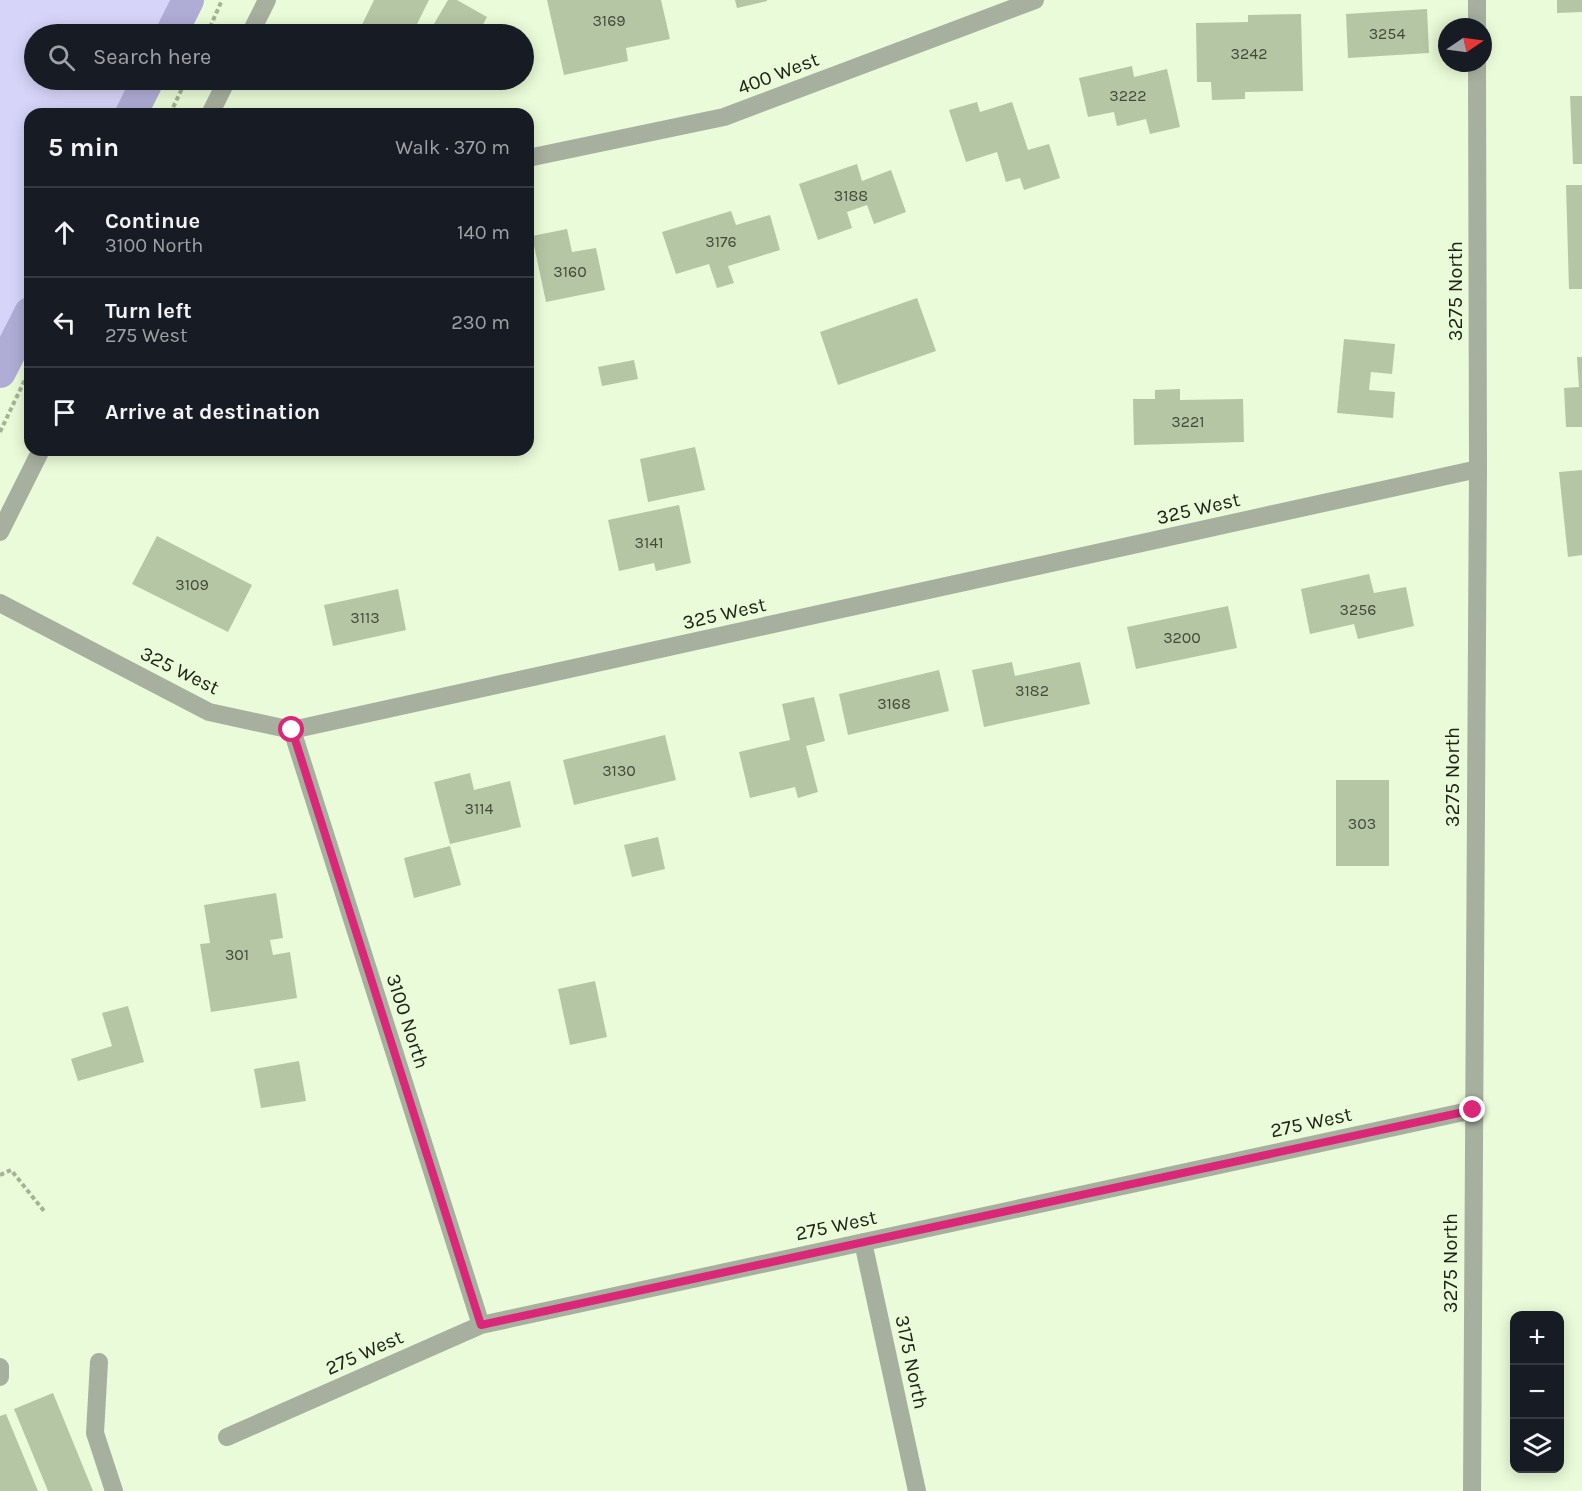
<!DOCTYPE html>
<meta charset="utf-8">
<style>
body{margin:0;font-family:Karla,sans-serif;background:#242831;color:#f1f3f6}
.controls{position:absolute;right:18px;bottom:18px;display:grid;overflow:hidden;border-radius:12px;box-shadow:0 3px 15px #0003}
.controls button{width:54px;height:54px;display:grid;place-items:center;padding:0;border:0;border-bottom:2px solid #363941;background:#171b24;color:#f1f3f6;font:30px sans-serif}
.compass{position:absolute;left:1438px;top:18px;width:54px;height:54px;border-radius:50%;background:#171b24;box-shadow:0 3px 15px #0003;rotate:77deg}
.stop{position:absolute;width:18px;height:18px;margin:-14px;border:4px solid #db2777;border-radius:50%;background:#fff}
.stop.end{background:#db2777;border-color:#fff;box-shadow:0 2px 6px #0008}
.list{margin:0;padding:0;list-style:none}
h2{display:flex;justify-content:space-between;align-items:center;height:78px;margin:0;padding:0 24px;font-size:26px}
h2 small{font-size:20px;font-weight:400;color:#9ea1a6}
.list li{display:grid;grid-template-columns:39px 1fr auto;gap:18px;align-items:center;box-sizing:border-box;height:90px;padding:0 24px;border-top:2px solid #363941}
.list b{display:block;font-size:22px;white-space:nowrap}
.list p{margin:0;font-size:20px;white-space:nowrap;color:#9ea1a6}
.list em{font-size:20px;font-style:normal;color:#9ea1a6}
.icon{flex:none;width:33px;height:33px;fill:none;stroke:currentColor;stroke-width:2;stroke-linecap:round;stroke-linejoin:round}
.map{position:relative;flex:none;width:1582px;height:1491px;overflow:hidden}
.search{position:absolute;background:#171b24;box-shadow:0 3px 15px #0003;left:24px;top:24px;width:510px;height:66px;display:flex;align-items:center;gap:15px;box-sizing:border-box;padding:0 21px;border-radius:33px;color:#9ea1a6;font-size:22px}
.panel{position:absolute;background:#171b24;box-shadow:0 3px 15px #0003;left:24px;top:108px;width:510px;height:348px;border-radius:18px}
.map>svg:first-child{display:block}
</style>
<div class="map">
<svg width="1582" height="1491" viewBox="0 0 1582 1491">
<rect width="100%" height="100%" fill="#e9fbd8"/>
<path fill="#d6d5f9" d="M0,0H180L162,34H34V80H140L122,114H30V298L0,358Z"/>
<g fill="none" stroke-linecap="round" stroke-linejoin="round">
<path stroke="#afadd5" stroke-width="32" d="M171,34L188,0
M131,114L148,80
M0,372L30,313"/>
</g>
<path fill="#b5c6a5" d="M374,0H429L412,34H360L358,33Z
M448,0H457L487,17L478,34H428Z
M547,0H661L670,39L626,48L628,61L564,75Z
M735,0H767V1L737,8Z
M1557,0H1582V12L1557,13Z
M1427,9L1429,53L1348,58L1346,14Z
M1301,14L1303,91L1245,92V99L1212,100L1211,82H1197L1196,23L1248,22V15Z
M1132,66L1134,77L1167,69L1180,127L1150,134L1146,119L1117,126L1114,112L1088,117L1079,78Z
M1570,96H1582V164H1573Z
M977,102L980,112L1012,102L1028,150L1049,144L1060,178L1024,190L1020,178L1006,182L997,152L966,162L949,110Z
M857,164L862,181L891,170L906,212L874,224L867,205L847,212L852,228L818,240L799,184Z
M1566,185H1582V289H1569Z
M731,211L736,225L770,215L780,250L728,266L734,283L717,288L709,264L676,274L662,232Z
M567,229L572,252L596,248L605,290L546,302L532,236Z
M917,298L936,351L838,385L820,332Z
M1344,339L1395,344L1392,374L1371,372L1369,390L1395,392L1393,418L1337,413Z
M1577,357H1582V427H1566L1564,388L1579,387Z
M634,360L638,379L602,386L598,367Z
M1180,389V400L1243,399L1244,442L1134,445L1133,399H1155V390Z
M695,447L705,490L648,502L640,459Z
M1582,470V555L1568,557L1559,472Z
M679,505L691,563L656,571L654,563L619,571L608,520Z
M157,536L252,585L228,632L132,584Z
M1369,574L1374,593L1406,587L1414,626L1358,639L1354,624L1310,634L1301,589Z
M398,589L406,630L333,646L324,605Z
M1228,606L1237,648L1136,669L1127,627Z
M1012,662L1015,676L1080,662L1090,704L984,727L972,670Z
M939,670L949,711L848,735L839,694Z
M814,697L825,741L806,746L818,792L798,798L795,787L750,798L739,752L790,740L782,704Z
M665,735L676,780L574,805L563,760Z
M470,773L474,790L510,781L521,827L450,844L434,782Z
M1336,780H1389V866H1336Z
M658,837L665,869L632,877L624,845Z
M450,846L461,885L414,898L404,858Z
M276,893L283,938L270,940L273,955L290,952L297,998L211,1012L200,944L210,943L204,905Z
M595,981L607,1037L570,1045L558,989Z
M128,1006L144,1062L78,1081L71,1059L112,1046L102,1013Z
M299,1061L306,1101L261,1108L254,1069Z
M53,1393L93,1491H48L14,1409Z
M6,1414L38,1491H0V1416Z"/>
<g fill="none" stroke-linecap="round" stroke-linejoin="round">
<path stroke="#a4b296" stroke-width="4" stroke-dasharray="4.5 3" stroke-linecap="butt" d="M207,34L222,0
M170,114L186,80
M0,432L30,369
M0,1175L11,1170L44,1211"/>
<path stroke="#a7af9e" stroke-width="18" d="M1477,0V27
M250,34L267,0
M210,114L227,80
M528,158L724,117L1035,0
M0,532L41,450
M0,603L209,712L292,730L1478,469
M292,730L481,1325
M863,1242L917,1491
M99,1362L95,1433L114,1491
M0,1367V1377
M227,1437L481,1325L1473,1110
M1472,1491L1478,469L1477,63"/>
</g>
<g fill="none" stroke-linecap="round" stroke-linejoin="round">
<path stroke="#db2777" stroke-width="8" d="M292,730L481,1325L1473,1110"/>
</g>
<g text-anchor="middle" stroke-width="5" stroke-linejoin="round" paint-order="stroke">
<g font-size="16" fill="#424b39">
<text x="609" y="26">3169</text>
<text x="1387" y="39">3254</text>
<text x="1249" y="59">3242</text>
<text x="1128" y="101">3222</text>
<text x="851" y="201">3188</text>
<text x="721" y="247">3176</text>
<text x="570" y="277">3160</text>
<text x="1188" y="427">3221</text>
<text x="649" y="548">3141</text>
<text x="192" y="590">3109</text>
<text x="1358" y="615">3256</text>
<text x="365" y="623">3113</text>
<text x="1182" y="643">3200</text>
<text x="1032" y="696">3182</text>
<text x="894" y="709">3168</text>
<text x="619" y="776">3130</text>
<text x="479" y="814">3114</text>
<text x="1362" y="829">303</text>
<text x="237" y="960">301</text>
</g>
<g font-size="20" fill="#1c2215" stroke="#e9fbd8">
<text transform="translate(778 73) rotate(-21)" y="7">400 West</text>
<text transform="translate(1455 291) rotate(-90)" y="7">3275 North</text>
<text transform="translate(1198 508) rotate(-13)" y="7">325 West</text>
<text transform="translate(724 613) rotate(-13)" y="7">325 West</text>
<text transform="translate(180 670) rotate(26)" y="7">325 West</text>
<text transform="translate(1452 777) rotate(-90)" y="7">3275 North</text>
<text transform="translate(408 1021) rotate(72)" y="7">3100 North</text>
<text transform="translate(1311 1122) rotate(-12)" y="7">275 West</text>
<text transform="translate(836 1225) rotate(-12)" y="7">275 West</text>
<text transform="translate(1450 1263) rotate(-90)" y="7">3275 North</text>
<text transform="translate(364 1352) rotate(-24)" y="7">275 West</text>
<text transform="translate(912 1362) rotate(78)" y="7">3175 North</text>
</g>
</g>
</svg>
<div class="controls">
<button>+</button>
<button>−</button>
<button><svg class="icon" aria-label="layers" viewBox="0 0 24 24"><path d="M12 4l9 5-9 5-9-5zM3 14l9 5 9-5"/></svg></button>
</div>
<svg class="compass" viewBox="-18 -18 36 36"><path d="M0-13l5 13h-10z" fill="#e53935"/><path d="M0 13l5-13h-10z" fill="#9ea1a6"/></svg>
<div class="stop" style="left:292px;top:730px"></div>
<div class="stop end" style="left:1473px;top:1110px"></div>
<div class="search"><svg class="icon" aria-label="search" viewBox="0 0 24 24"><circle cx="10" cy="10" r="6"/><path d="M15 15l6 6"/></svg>Search here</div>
<section class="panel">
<h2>5 min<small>Walk · 370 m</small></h2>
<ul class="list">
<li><svg class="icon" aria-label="ahead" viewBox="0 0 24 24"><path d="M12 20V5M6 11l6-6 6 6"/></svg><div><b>Continue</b><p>3100 North</p></div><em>140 m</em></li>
<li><svg class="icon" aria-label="left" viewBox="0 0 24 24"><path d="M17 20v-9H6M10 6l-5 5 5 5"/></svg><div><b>Turn left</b><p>275 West</p></div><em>230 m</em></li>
<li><svg class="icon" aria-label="arrive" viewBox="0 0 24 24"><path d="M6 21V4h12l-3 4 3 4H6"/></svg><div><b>Arrive at destination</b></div></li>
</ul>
</section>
</div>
